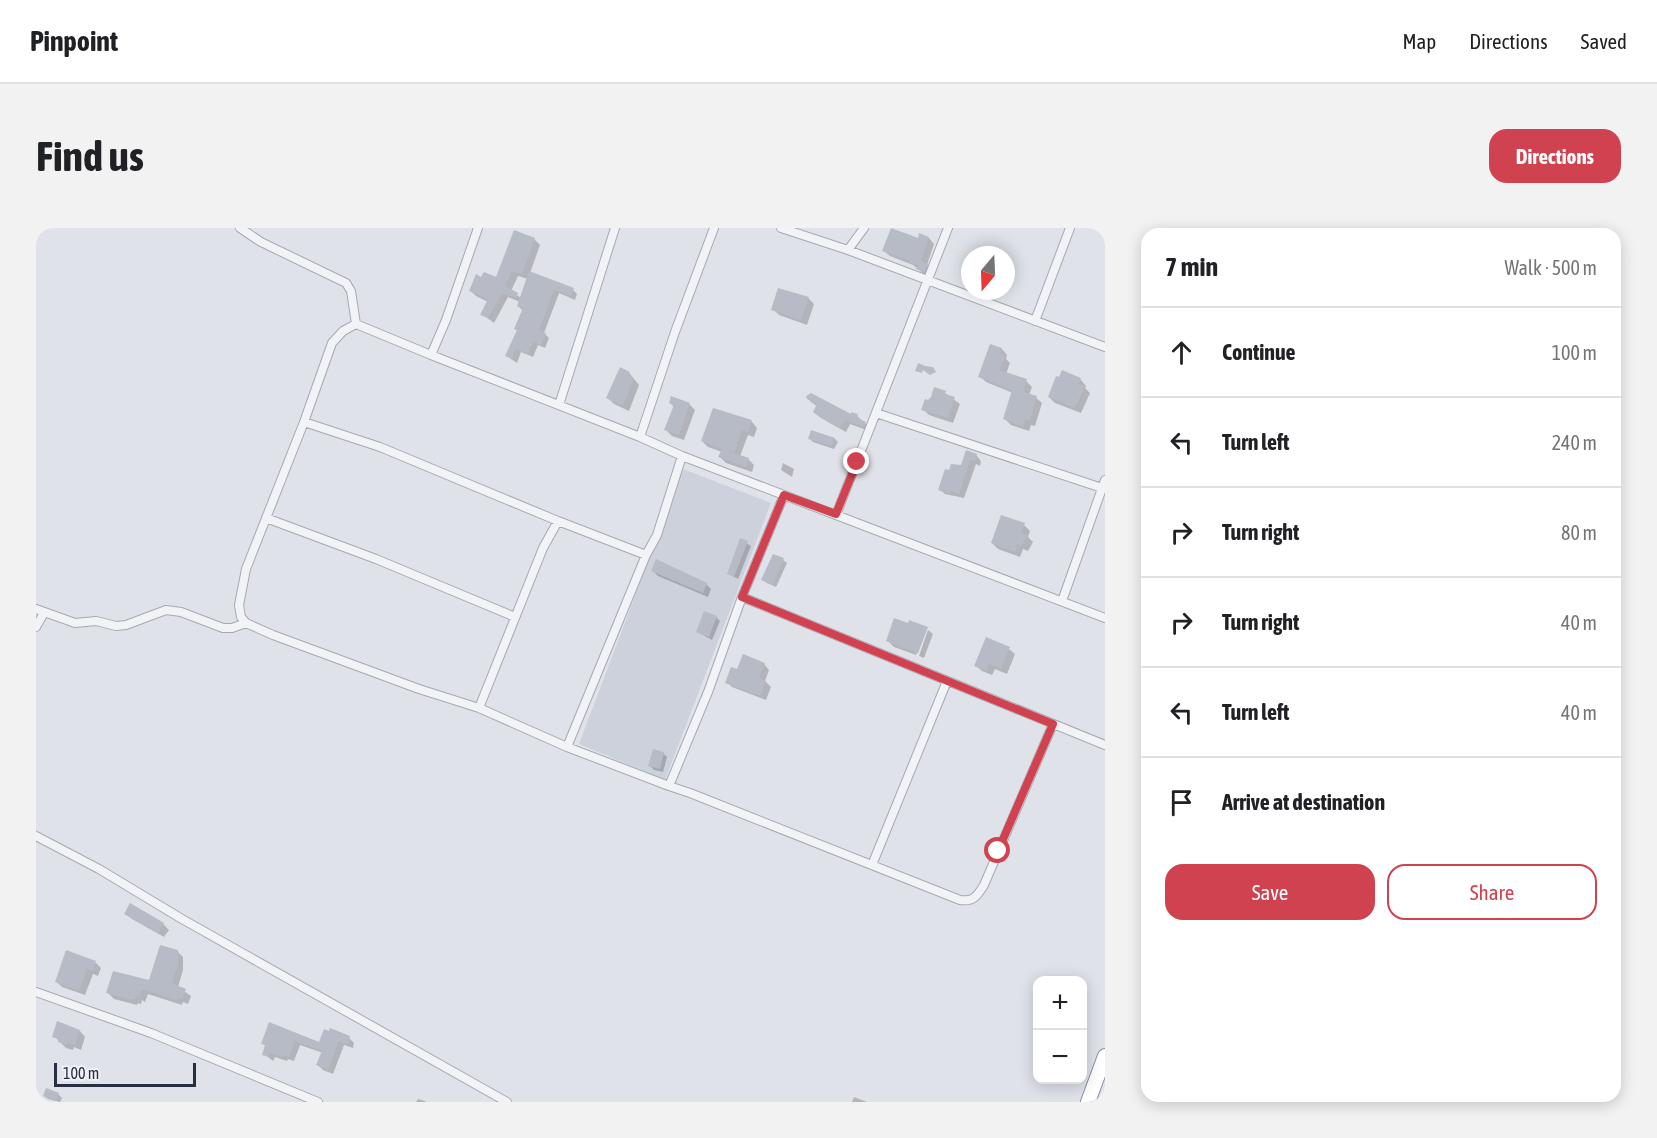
<!DOCTYPE html>
<meta charset="utf-8">
<style>
body{margin:0;font-family:"Asap Condensed",sans-serif;background:#f2f2f2;color:#202124}
.controls{position:absolute;right:18px;bottom:18px;display:grid;overflow:hidden;border-radius:12px;box-shadow:0 3px 15px #0003}
.controls button{width:54px;height:54px;display:grid;place-items:center;padding:0;border:0;border-bottom:2px solid #e0e0e0;background:#fff;color:#202124;font:30px sans-serif}
.compass{position:absolute;left:925px;top:18px;width:54px;height:54px;border-radius:50%;background:#fff;box-shadow:0 3px 15px #0003;rotate:199deg}
.scale{position:absolute;left:18px;bottom:15px;width:142px;box-sizing:border-box;padding-left:6px;border:3px solid #282f40;border-top:0;font-size:16px;line-height:21px;white-space:nowrap;color:#282f40;-webkit-text-stroke:4px #eff1f6;paint-order:stroke}
.stop{position:absolute;width:18px;height:18px;margin:-14px;border:4px solid #d0424f;border-radius:50%;background:#fff}
.stop.end{background:#d0424f;border-color:#fff;box-shadow:0 2px 6px #0008}
.list{margin:0;padding:0;list-style:none}
h2{display:flex;justify-content:space-between;align-items:center;height:78px;margin:0;padding:0 24px;font-size:26px}
h2 small{font-size:20px;font-weight:400;color:#757577}
.list li{display:grid;grid-template-columns:39px 1fr auto;gap:18px;align-items:center;box-sizing:border-box;height:90px;padding:0 24px;border-top:2px solid #e0e0e0}
.list b{display:block;font-size:22px;white-space:nowrap}
.list em{font-size:20px;font-style:normal;color:#757577}
.actions{display:flex;gap:12px;padding:18px 24px}
.actions a{flex:1;padding:14px 0;border:2px solid #d0424f;border-radius:18px;text-align:center;font-size:21px;color:#d0424f}
.actions .main{background:#d0424f;color:#fff}
.icon{flex:none;width:33px;height:33px;fill:none;stroke:currentColor;stroke-width:2;stroke-linecap:round;stroke-linejoin:round}
.map{position:relative;flex:none;width:1069px;height:874px;overflow:hidden;border-radius:18px}
header{display:flex;align-items:center;gap:36px;box-sizing:border-box;height:84px;padding:0 30px;background:#fff;border-bottom:2px solid #e0e0e0}
header strong{font-size:28px}
nav{display:flex;gap:33px;margin-inline-start:auto;font-size:21px}
.intro{display:flex;align-items:center;justify-content:space-between;box-sizing:border-box;height:144px;padding:0 36px}
h1{margin:0;font-size:42px}
.button{padding:15px 27px;border-radius:18px;background:#d0424f;color:#fff;font-size:21px;font-weight:700}
main{display:flex;gap:36px;padding:0 36px}
aside{flex:1;background:#fff;border-radius:18px;box-shadow:0 3px 15px #0003}
.map>svg:first-child{display:block}
</style>
<header>
<strong>Pinpoint</strong>
<nav><a>Map</a><a>Directions</a><a>Saved</a></nav>
</header>
<div class="intro"><h1>Find us</h1><a class="button">Directions</a></div>
<main>
<div class="map">
<svg width="1069" height="874" viewBox="0 0 1069 874">
<rect width="100%" height="100%" fill="#dfe2e9"/>
<path fill="#cdd1db" d="M647,241L735,275L629,552L543,516Z"/>
<path fill="#0003" fill-rule="evenodd" d="M893,10L898,16L891,37L896,42L894,48L888,46L877,37L854,28L848,23Z
M498,11L504,17L494,45L537,62L541,66L539,72L523,65L508,105L513,110L509,120L502,117L497,129L485,124L481,135L471,128L482,103L479,101L487,83L482,78L484,74L472,69L458,95L446,86L452,74L440,68L434,62L446,50L461,51ZM482,48L492,51L485,70L475,63Z
M772,70L778,76L771,97L743,87L737,81Z
M955,118L966,121L971,127L970,131L974,135L970,146L990,153L996,159L993,167L1000,170L1006,175L999,198L995,197L993,203L975,197L969,191L977,165L950,154L944,148Z
M1027,144L1045,152L1050,158L1049,160L1054,165L1045,185L1019,175L1013,169Z
M593,145L603,157L593,183L578,176L572,170Z
M909,165L924,176L917,195L893,187L887,181L893,174Z
M772,169L815,188H821L834,200L833,203L814,196L810,204L792,194L784,189L782,179L774,173Z
M634,175L653,176L659,182L648,212L636,208L630,202L638,179Z
M678,182L716,194L721,200L718,209L712,207L704,228L712,231L718,237L716,244L690,235L684,229L686,224L672,219L666,213Z
M776,204L799,211L802,214L798,221L777,214L774,211Z
M930,224L940,227L945,233L944,238L940,236L928,270L909,266L903,261L926,239Z
M747,235L758,241L756,249L745,242Z
M988,297L994,303L992,309L997,314L992,323L987,321L984,329L962,321L956,315Z
M705,312L715,318L702,351L693,346Z
M747,332L751,335L740,359L731,355L727,352Z
M617,343L670,356L675,361L672,369L622,348Z
M680,389L684,393L676,412L662,404Z
M891,400L880,427L858,419L852,413Z
M892,402L897,406L888,430L883,428Z
M973,421L979,426L971,446L959,441L956,447L946,443L940,438Z
M728,436L733,442L729,453L735,459L730,472L696,459L691,454L702,443Z
M627,525L631,529L627,544L618,542L614,538Z
M90,685L127,696L133,702L128,709L96,691Z
M141,723L147,729V742L142,759L155,768L152,776L147,774L146,777L112,766L109,774L106,772L105,776L102,775L101,777L78,771L72,765L114,754Z
M60,735L65,740L62,748L57,746L49,767L26,759L20,753Z
M234,796L284,816L313,810L318,815L317,820L308,817L297,846L287,842L282,837L287,825L264,817L258,833L252,831L251,833L239,829L237,833L228,826L230,819L227,815Z
M44,803L49,809L45,822L38,819L37,822L30,820L18,808Z
M22,866L26,870L24,874L12,871L8,868Z
M818,869L831,874H816Z
M382,871L389,873L390,874H380Z"/>
<path fill="#b6bbc5" d="M855,0L882,10L883,5L893,9L885,33L892,36L889,44L880,41L882,37L873,35L874,33L846,23Z
M478,2L499,10L486,46L476,43L469,58L482,65L480,70L466,65L452,90L444,87L452,71L433,63L440,46L445,49L448,44L460,49Z
M493,43L538,60L535,68L518,62L503,102L510,105L505,117L497,114L492,126L480,121L476,131L469,128L481,102L478,101L487,80L481,78Z
M742,60L773,69L765,92L735,82Z
M954,116L966,120L964,126L969,128L963,142L991,151L987,164L1001,168L994,193L989,192L987,199L967,191L976,162L942,149Z
M882,135L889,138L897,139L900,144L894,147L887,142L886,145L879,143Z
M584,139L594,144L592,147L598,150L587,178L570,170Z
M1026,142L1045,150L1043,155L1049,158L1039,180L1012,169L1020,148L1023,149Z
M898,159L910,163L909,166L919,169L912,190L885,182L889,171L892,172L895,169Z
M775,165L815,186V184L822,186L821,190L830,194L828,199L809,192L804,200L785,190L777,184L781,176L771,171L770,168Z
M635,168L654,175L643,207L628,202L638,177L633,175Z
M677,180L716,192L712,204L706,202L698,225L713,230L710,239L682,229L686,221L665,213Z
M775,202L799,210L795,218L772,211Z
M930,222L941,226L939,233L934,232L923,266L915,263L914,266L902,262L909,241L913,242L915,236L925,237Z
M965,287L989,295L985,305L992,307L985,318L981,316L979,324L955,315Z
M704,310L712,313L698,349L691,346Z
M737,326L748,330L737,357L725,352Z
M620,331L671,355L667,365L615,343Z
M668,383L681,388L673,409L660,404Z
M858,390L872,395L873,392L892,399L882,425L850,413Z
M950,409L974,419L965,441L953,436L950,443L938,438Z
M707,426L729,435L723,450L730,453L724,468L689,455L695,439L701,441Z
M617,521L628,524L624,541L612,538Z
M94,675L128,695L122,705L88,686Z
M124,717L142,722V736L136,755L150,761L146,771L142,770L141,772L106,761L104,769L100,768L99,771H96V772L70,765L77,743L113,752Z
M30,722L60,733L57,743L51,741L43,763L19,754Z
M21,793L44,802L39,817L32,814L31,817L22,814L23,811L16,809Z
M233,794L283,814L288,801L293,803L294,800L314,808L312,816L303,813L292,842L280,837L286,823L259,813L253,829L248,827L247,829L234,825L233,829L226,827L229,817L225,816Z
M10,860L23,865L20,873L7,868Z"/>
<g fill="none" stroke-linecap="round" stroke-linejoin="round">
<defs>
<path id="street" d="M204,0L225,14L310,55L315,63L320,96L395,127L410,92L442,0
M745,0L812,22L1069,119
M912,0L800,287L1069,390
M812,22L828,0
M999,93L1034,0
M395,127L604,209L646,228L800,287
M523,177L579,0
M840,185L1066,260
M268,194L296,115L307,103L320,96
M604,209L639,104L678,0
M748,267L706,369L1069,517
M230,290L340,331L479,389
M522,293L507,320L443,480L531,519L633,558
M706,369L672,464L633,558L654,565L924,672C938,674 941,668 948,657L1017,496
M1026,373L1069,252
M0,381L39,395L60,393L80,398L90,397L130,382L145,384L187,400H196L210,395
M0,399L8,385
M443,480L383,461L237,407L210,395L205,389L203,377L210,341L268,194L344,219L522,293L610,327
M531,519L610,327L621,307L646,228
M0,608L63,641L146,691L471,874
M836,637L911,453
M0,764L115,805L282,874"/>
<path id="highway" d="M1052,874L1069,828"/>
</defs>
<use href="#street" stroke="#a4a9b3" stroke-width="10"/>
<use href="#highway" stroke="#868f9f" stroke-width="16"/>
<use href="#street" stroke="#f2f3f7" stroke-width="8"/>
<use href="#highway" stroke="#fff" stroke-width="14"/>
</g>
<g fill="none" stroke-linecap="round" stroke-linejoin="round">
<path stroke="#d0424f" stroke-width="8" d="M821,234L800,286L748,267L706,369L1017,496L962,623"/>
</g>
</svg>
<div class="controls">
<button>+</button>
<button>−</button>
</div>
<svg class="compass" viewBox="-18 -18 36 36"><path d="M0-13l5 13h-10z" fill="#e53935"/><path d="M0 13l5-13h-10z" fill="#757577"/></svg>
<div class="scale">100 m</div>
<div class="stop" style="left:962px;top:623px"></div>
<div class="stop end" style="left:821px;top:234px"></div>
</div>
<aside>
<h2>7 min<small>Walk · 500 m</small></h2>
<ul class="list">
<li><svg class="icon" aria-label="ahead" viewBox="0 0 24 24"><path d="M12 20V5M6 11l6-6 6 6"/></svg><div><b>Continue</b></div><em>100 m</em></li>
<li><svg class="icon" aria-label="left" viewBox="0 0 24 24"><path d="M17 20v-9H6M10 6l-5 5 5 5"/></svg><div><b>Turn left</b></div><em>240 m</em></li>
<li><svg class="icon" aria-label="right" viewBox="0 0 24 24"><path d="M7 20v-9h11M14 6l5 5-5 5"/></svg><div><b>Turn right</b></div><em>80 m</em></li>
<li><svg class="icon" aria-label="right" viewBox="0 0 24 24"><path d="M7 20v-9h11M14 6l5 5-5 5"/></svg><div><b>Turn right</b></div><em>40 m</em></li>
<li><svg class="icon" aria-label="left" viewBox="0 0 24 24"><path d="M17 20v-9H6M10 6l-5 5 5 5"/></svg><div><b>Turn left</b></div><em>40 m</em></li>
<li><svg class="icon" aria-label="arrive" viewBox="0 0 24 24"><path d="M6 21V4h12l-3 4 3 4H6"/></svg><div><b>Arrive at destination</b></div></li>
</ul>
<div class="actions"><a class="main">Save</a><a>Share</a></div>
</aside>
</main>
